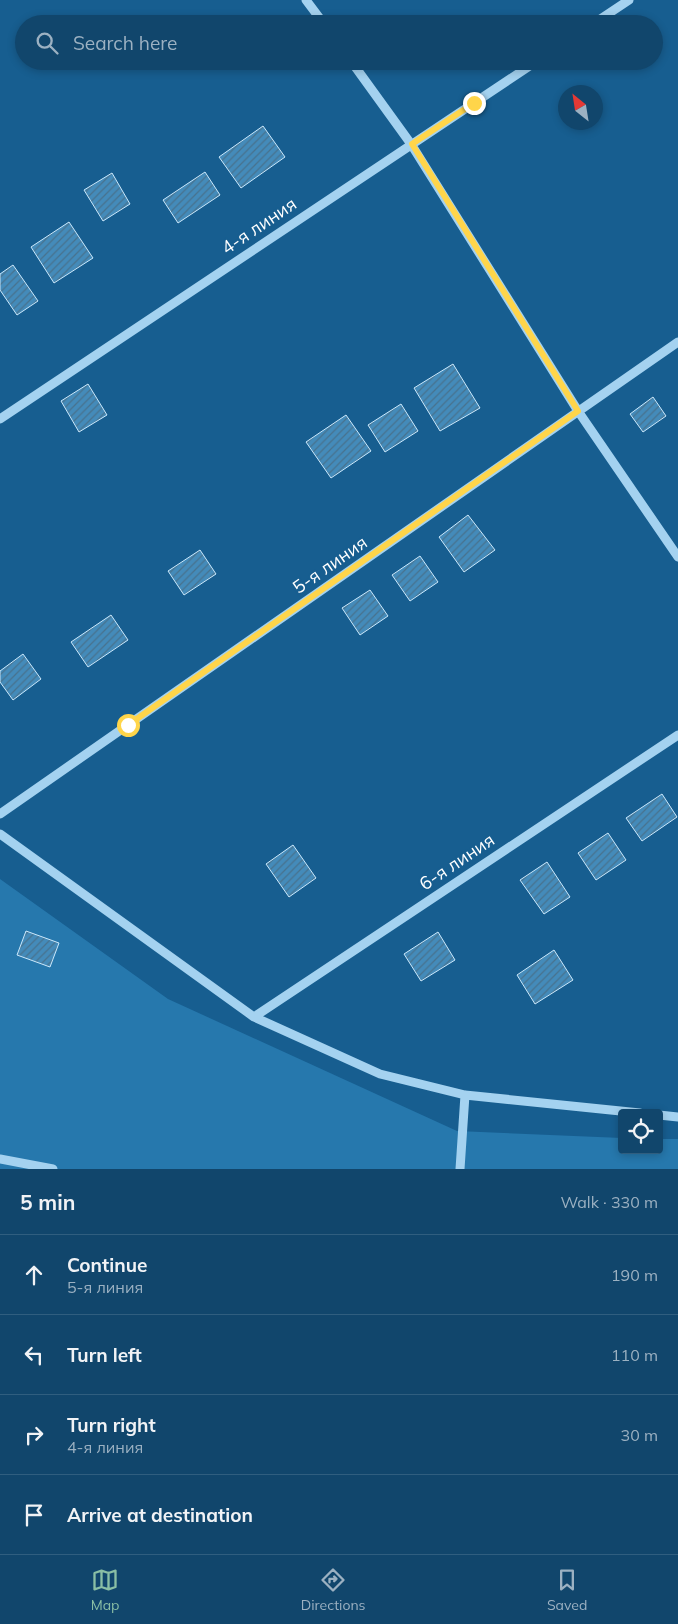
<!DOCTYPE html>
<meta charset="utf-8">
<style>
body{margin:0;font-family:Mulish,sans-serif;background:#1a4d72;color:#f1f3f6}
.controls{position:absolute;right:15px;bottom:15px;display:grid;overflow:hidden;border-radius:5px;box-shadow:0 2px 8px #0003}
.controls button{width:45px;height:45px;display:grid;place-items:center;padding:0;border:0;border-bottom:1px solid #305e7f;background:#11466c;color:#f1f3f6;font:25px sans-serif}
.compass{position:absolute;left:558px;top:85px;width:45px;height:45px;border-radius:50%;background:#11466c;box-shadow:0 2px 8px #0003;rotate:330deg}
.stop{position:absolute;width:15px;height:15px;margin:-11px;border:4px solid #ffd54a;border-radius:50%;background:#fff}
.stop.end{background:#ffd54a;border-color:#fff;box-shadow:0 1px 5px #0008}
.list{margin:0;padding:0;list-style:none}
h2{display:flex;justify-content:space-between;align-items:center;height:65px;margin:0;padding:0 20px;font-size:21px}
h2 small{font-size:16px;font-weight:400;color:#9cb1c2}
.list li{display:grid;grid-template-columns:32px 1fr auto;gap:15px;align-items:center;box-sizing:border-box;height:80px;padding:0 20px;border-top:1px solid #305e7f}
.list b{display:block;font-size:19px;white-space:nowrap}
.list p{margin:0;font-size:16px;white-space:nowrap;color:#9cb1c2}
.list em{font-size:16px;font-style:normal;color:#9cb1c2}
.icon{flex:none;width:28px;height:28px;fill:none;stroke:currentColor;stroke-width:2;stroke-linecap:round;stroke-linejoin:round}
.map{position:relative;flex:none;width:678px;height:1169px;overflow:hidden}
.search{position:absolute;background:#11466c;box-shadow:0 2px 8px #0003;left:15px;right:15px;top:15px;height:55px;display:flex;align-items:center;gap:12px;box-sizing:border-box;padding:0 18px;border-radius:28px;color:#9cb1c2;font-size:19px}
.sheet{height:385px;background:#11466c}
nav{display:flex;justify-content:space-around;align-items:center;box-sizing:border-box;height:70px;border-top:1px solid #305e7f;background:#11466c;font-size:14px;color:#9cb1c2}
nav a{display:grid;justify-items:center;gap:2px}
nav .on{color:#8abfa5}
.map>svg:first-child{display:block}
</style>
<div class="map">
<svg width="678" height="1169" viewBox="0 0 678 1169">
<defs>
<pattern id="building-hatch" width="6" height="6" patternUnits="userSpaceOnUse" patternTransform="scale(1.25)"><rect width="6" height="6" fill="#448bba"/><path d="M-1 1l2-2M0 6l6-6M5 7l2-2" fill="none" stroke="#47728e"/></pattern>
</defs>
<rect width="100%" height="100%" fill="#175e90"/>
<path fill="#2678ad" d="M0,879L168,999L457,1131L622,1138V1150H659V1139H678V1169H0Z"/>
<path fill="url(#building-hatch)" stroke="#cbe8fb" d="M263,126L285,157L241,188L219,157Z
M205,172L220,195L178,223L163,200Z
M112,173L130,204L103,221L84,190Z
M69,222L93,258L54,283L31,247Z
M13,265L38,301L17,315L0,290V274Z
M453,364L480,408L440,431L414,388Z
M88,384L107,415L79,432L61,401Z
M653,397L666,416L643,432L630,414Z
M401,404L418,431L385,452L368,425Z
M346,415L371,451L331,478L306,442Z
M468,515L495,550L464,572L439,537Z
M200,550L216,574L184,595L168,571Z
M420,556L438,582L410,601L392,575Z
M370,590L388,616L360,635L342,608Z
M111,615L128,640L88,667L71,642Z
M23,654L41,679L13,700L0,682V671Z
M662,794L677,817L642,841L626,818Z
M608,833L626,860L596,880L578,853Z
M293,845L316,878L289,897L266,864Z
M547,862L570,897L544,914L520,880Z
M26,931L59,943L50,967L17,955Z
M438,932L455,960L421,981L404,954Z
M554,950L573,980L535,1004L517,975Z"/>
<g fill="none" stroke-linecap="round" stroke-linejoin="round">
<path stroke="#a4d2f0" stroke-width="9" d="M306,0L324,24
M593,24L629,0
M351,61L411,144L578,411L678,557
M0,419L537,61
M0,814L678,342
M0,834L254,1017L380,1074L465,1095L640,1113
M254,1017L678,735
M659,1115L678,1117
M0,1159L53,1169
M460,1169L465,1095"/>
</g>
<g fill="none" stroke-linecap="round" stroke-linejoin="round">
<path stroke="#ffd54a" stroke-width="6" d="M128,725L578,411L412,144L474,103"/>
</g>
<g text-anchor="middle" stroke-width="4" stroke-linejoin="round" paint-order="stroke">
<g font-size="18" fill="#fff" stroke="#175e90">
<text transform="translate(259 226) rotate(-34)" y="6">4-я линия</text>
<text transform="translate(330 565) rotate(-35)" y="6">5-я линия</text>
<text transform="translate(457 862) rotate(-34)" y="6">6-я линия</text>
</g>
</g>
</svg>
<div class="controls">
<button><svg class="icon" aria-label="locate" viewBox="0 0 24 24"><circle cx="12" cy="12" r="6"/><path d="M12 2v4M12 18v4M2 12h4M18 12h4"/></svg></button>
</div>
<svg class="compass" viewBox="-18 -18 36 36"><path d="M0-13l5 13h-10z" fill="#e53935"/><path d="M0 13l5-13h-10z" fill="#9cb1c2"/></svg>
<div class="stop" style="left:128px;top:725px"></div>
<div class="stop end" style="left:474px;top:103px"></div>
<div class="search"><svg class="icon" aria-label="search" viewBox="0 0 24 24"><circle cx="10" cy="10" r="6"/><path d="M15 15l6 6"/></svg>Search here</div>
</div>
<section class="sheet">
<h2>5 min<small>Walk · 330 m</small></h2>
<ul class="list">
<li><svg class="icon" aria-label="ahead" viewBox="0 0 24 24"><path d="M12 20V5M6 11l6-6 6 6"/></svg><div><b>Continue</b><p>5-я линия</p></div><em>190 m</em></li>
<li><svg class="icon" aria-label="left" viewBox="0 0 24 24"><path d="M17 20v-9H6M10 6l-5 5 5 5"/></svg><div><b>Turn left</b></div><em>110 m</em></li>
<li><svg class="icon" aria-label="right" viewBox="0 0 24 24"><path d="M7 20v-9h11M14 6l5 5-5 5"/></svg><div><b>Turn right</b><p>4-я линия</p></div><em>30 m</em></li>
<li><svg class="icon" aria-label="arrive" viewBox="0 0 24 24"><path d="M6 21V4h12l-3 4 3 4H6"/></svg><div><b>Arrive at destination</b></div></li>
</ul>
</section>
<nav>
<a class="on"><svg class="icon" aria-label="map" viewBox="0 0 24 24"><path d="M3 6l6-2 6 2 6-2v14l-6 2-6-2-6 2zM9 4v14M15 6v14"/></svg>Map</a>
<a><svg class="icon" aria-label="directions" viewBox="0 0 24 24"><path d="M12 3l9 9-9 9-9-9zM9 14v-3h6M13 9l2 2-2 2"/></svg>Directions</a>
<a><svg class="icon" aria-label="saved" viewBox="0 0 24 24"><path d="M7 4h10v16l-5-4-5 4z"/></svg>Saved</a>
</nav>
